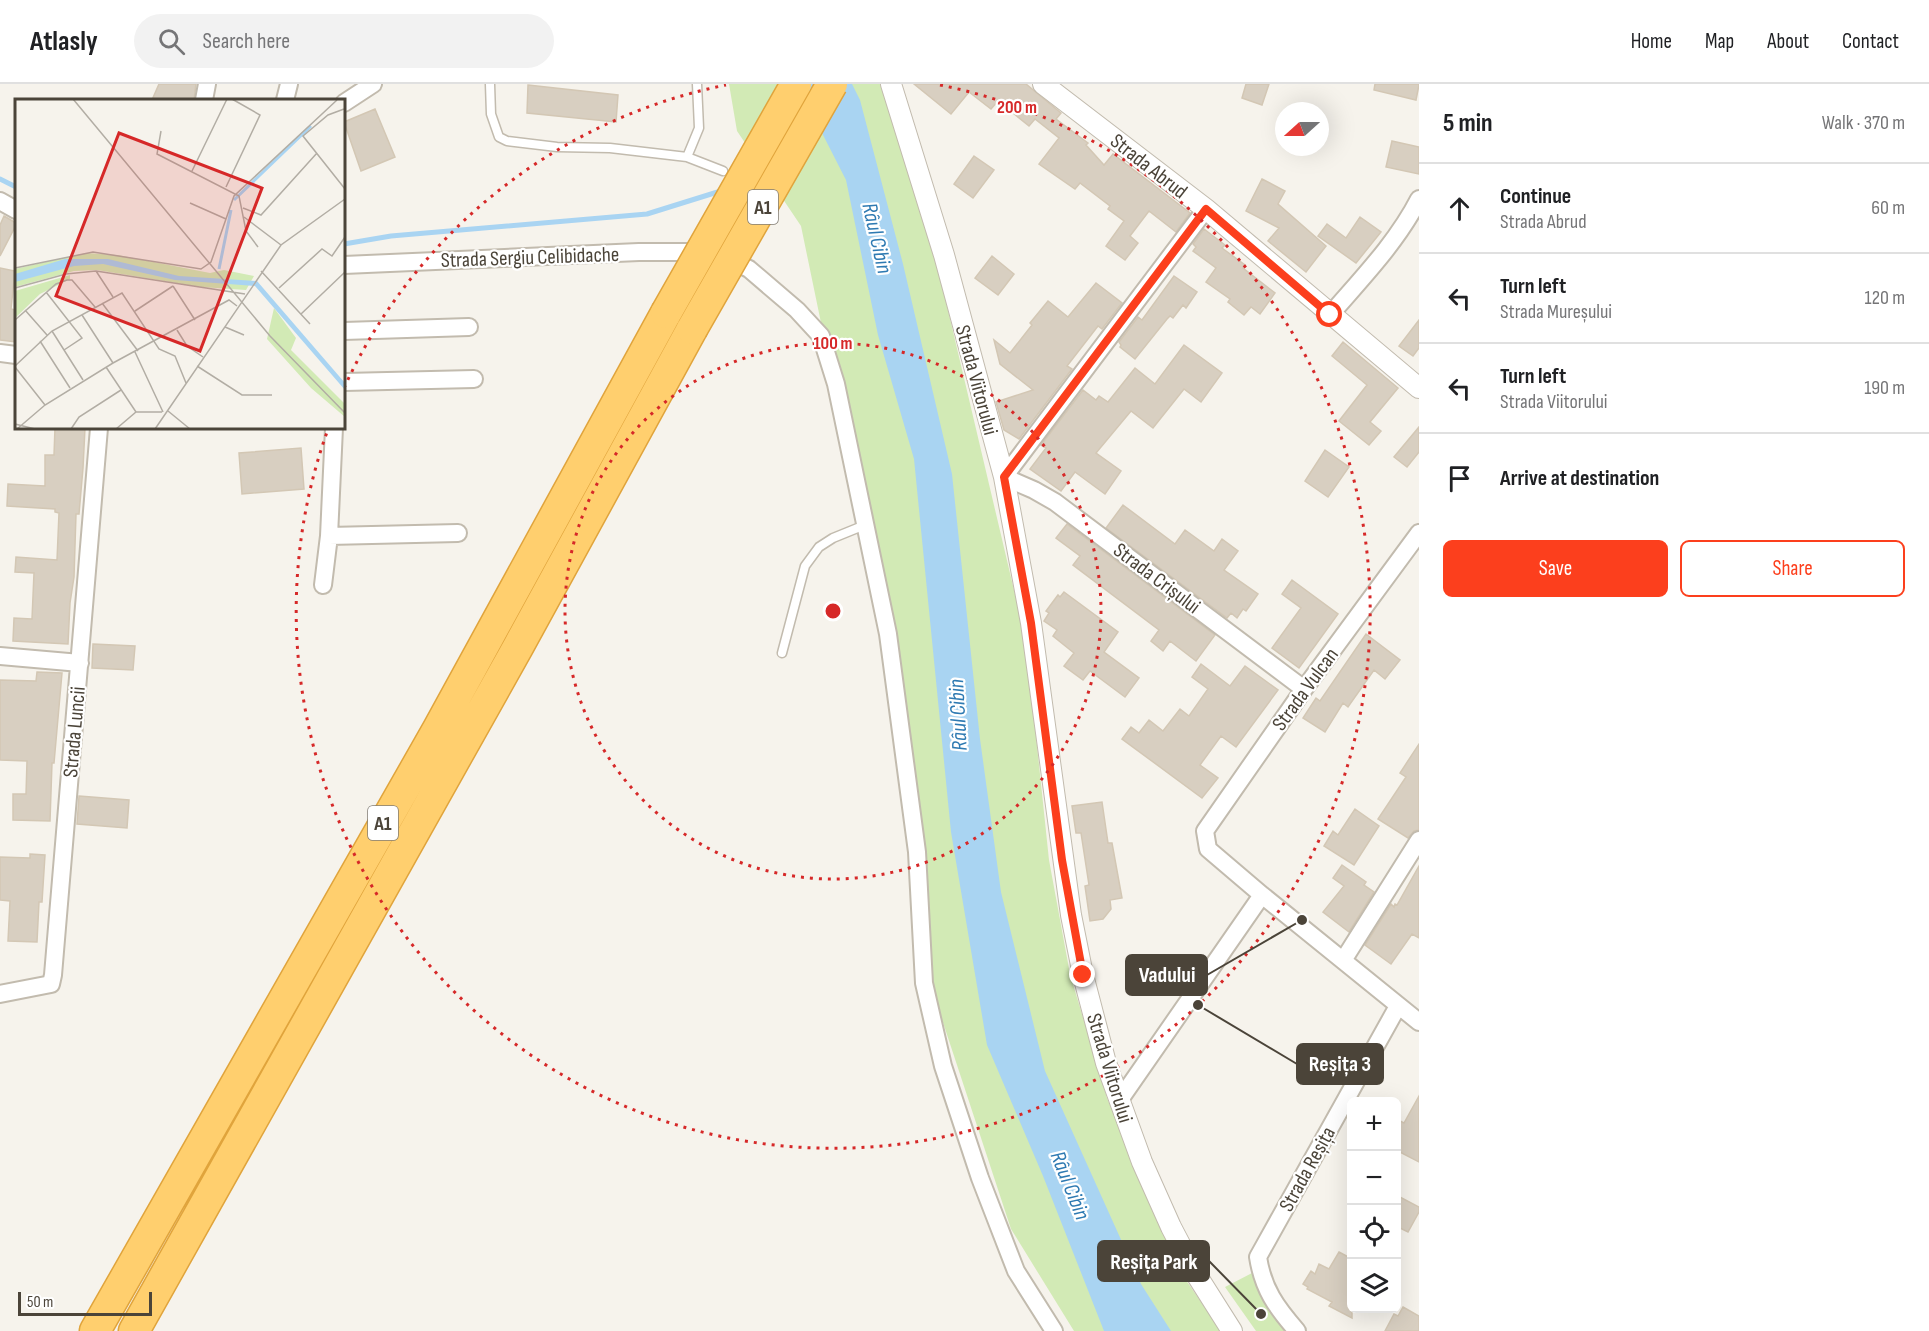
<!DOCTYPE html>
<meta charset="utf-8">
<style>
body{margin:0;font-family:"Sofia Sans Condensed",sans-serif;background:#f2f2f2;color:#202124}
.controls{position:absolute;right:18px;bottom:18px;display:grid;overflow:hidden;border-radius:9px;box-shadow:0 6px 24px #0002}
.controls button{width:54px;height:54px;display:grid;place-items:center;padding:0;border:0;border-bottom:2px solid #e0e0e0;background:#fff;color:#202124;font:30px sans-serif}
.compass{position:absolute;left:1275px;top:18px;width:54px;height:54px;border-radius:50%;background:#fff;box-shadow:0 6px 24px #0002;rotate:249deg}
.scale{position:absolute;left:18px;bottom:15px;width:134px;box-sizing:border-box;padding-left:6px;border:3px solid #4b4439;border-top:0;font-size:16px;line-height:21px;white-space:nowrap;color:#4b4439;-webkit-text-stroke:4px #fff;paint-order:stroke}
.stop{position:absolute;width:18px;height:18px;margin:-14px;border:4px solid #fc3f1d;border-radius:50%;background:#fff}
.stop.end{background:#fc3f1d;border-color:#fff;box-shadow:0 2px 6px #0008}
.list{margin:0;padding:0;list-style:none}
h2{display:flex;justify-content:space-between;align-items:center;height:78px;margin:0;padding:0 24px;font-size:26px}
h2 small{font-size:20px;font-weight:400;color:#757577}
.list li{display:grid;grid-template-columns:39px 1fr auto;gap:18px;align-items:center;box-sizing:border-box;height:90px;padding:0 24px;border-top:2px solid #e0e0e0}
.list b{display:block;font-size:22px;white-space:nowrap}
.list p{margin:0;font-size:20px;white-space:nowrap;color:#757577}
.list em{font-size:20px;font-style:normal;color:#757577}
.actions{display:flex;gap:12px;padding:18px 24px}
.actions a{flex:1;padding:14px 0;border:2px solid #fc3f1d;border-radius:9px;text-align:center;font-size:21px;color:#fc3f1d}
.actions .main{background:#fc3f1d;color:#fff}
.icon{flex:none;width:33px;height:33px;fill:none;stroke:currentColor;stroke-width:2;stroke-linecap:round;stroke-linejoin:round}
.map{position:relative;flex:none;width:1419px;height:1247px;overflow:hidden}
header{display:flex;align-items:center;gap:36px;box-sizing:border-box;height:84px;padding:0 30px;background:#fff;border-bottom:2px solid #e0e0e0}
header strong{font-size:28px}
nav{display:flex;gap:33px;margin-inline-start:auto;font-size:21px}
.search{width:420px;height:54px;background:#f2f2f2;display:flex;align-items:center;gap:15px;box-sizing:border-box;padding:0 21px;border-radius:33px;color:#757577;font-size:22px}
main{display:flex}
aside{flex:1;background:#fff}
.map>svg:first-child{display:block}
</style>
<header>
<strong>Atlasly</strong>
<div class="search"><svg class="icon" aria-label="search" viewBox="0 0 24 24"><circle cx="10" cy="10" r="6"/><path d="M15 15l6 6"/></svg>Search here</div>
<nav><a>Home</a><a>Map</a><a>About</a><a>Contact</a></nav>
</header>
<main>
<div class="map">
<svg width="1419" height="1247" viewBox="0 0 1419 1247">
<rect width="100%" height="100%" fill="#f6f3ec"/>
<path fill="#d2eab5" d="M729,0H882L935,171L1026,557L1049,776L1070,890L1107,1014L1179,1186L1221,1247H1074L1011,1145L929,896L873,462L857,413L801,142L737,47Z
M1254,1188L1291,1247H1256L1225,1203Z"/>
<path fill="#a9d4f2" d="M797,0H852L860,16L903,180L952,390L980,655L1001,808L1045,987L1141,1200L1171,1247H1104L1043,1092L987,961L951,748L914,375L878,251L846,96Z"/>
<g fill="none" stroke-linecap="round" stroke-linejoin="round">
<path stroke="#a9d4f2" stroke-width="5" d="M0,95L16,103
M344,160L391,152L647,130L724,106"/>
</g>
<path fill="#d8cfc1" stroke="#d3c7b4" stroke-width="1.5" d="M159,0H196L194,16H152Z
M914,0H1026L1061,29L1056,35L1088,59L1086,61L1104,81L1113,70L1190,129L1176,148L1149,127L1130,152L1138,159L1125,176L1106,162L1124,137L1108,125L1110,122L1080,99L1075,105L1039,80L1059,54L1035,35L1029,42L998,17L991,25L969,8L951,30Z
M1246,0H1269L1262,21L1242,14Z
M1375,0H1419V1L1416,16L1374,6Z
M528,1L618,11L616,38L527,29Z
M375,25L395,73L361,87L344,38Z
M1392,57L1419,63V90L1386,83Z
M974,72L994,86L973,114L954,100Z
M1262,95L1285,107L1278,120L1326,162L1306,188L1268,157L1279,144L1246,127Z
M4,132L16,139V141L0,172V141Z
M1360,133L1381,148L1356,179L1318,152L1327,140L1346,154Z
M1204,145L1225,161L1222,164L1245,181L1243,184L1275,209L1260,230L1251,223L1244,231L1228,218L1230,215L1206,198L1216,184L1193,167L1196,163L1193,160Z
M992,172L1014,190L998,211L975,194Z
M0,184L15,187L11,225L16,226V258L0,256Z
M1174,192L1197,208L1186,224L1183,221L1173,234L1170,232L1167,235L1135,275L1120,263L1121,261L1119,258L1138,233L1142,236Z
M1096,199L1122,219L1102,245L1098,242L1067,282L1072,285L1019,355L1004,346L996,318L1033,306L1000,280L994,256L1010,269L1032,241L1030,239L1048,217L1068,233Z
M1419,236V264L1413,272L1399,262Z
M1343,258L1398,304L1370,338L1381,347L1369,361L1339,337L1367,301L1332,272Z
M1184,261L1222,289L1201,318L1184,305L1153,344L1131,327L1096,369L1121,387L1105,410L1075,388L1061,407L1030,385L1046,364L1041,361L1083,306L1096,316L1099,312L1108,318L1135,284L1155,300Z
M1419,343V368L1407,383L1394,373Z
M55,344H85L83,384L79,430H76L74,493L70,519L68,560L13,557L14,534L32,535L34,489L15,488L16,473L57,476L59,429L55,428V425L7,422L8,400L45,402V371H54Z
M301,364L304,405L242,410L239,369Z
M1325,366L1349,383L1328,413L1305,397Z
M1123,421L1175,460L1185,446L1214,467L1222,455L1238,467L1224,486L1258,510L1246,527L1243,525L1237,534L1231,529L1227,534L1106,444Z
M1067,440L1215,551L1196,577L1170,557L1163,567L1151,557L1159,546L1073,481L1080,472L1056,454Z
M1292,496L1338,530L1299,584L1272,564L1301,524L1282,510Z
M1064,508L1118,548L1104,568L1139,594L1125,613L1090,587L1083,596L1064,582L1074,569L1053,552L1057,546L1044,537L1049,529L1046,527L1058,511L1060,513Z
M1366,550L1400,576L1385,595L1374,586L1348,623L1343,619L1325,648L1303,634L1316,614L1320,617Z
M93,560L135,562L133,586L92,584Z
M1201,580L1230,602L1245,582L1278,606L1236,663L1221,652L1200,681L1218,694L1202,714L1122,655L1131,643L1139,649L1149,636L1163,647L1180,625L1189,632L1208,605L1192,593Z
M37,588L62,589L54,679H52L50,737L13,736V710H26L27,677L0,676V596L36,597Z
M1419,660V746L1414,747L1408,754L1378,735L1406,693L1400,689Z
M79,712L129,716L127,744L77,740Z
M1102,718L1108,759H1112L1122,814L1110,816L1111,825L1103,835L1090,837L1085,802L1089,801L1081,749H1076L1072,722Z
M1355,725L1379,742L1354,781L1324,762L1333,747L1338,751Z
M30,770L45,771L42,818H39L37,858L8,857L10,817L0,816V773L30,774Z
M1342,781L1366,798L1364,801L1374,808L1349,848L1323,828L1344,802L1333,794Z
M1419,782V854L1412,850L1391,880L1365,861L1391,820L1394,823L1395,820L1397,821Z
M1419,1012V1078L1396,1066V1035L1404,1039Z
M1396,1111L1419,1123V1128L1408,1148L1396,1142Z
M1339,1168L1352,1175V1234L1329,1222L1332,1218L1307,1205L1308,1203L1303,1200L1311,1187L1315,1190L1319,1180L1329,1185Z
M1403,1223L1419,1232V1247H1385L1394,1230L1398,1232Z"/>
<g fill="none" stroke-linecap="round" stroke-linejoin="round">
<defs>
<path id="service" d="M490,0L491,30L499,53L507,57L557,63L610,64L687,73L723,87
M687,73L699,44L697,0
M782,569L805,482L819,463L833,454L865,441"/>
<path id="minor" d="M204,16L207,0
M285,16L289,0
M344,19L373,0
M0,117L16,126
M1206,125L1004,393L1034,406L1055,418L1304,605
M344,181L639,168H716L749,185L797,226L821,252L836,300L888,550L917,768L924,899L943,982L980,1094L1016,1187L1054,1247
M1330,231C1362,194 1397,158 1419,115
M344,247L469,243
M0,269L16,271
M344,298L474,295
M1419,449L1304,605L1205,747L1208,765L1262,811L1419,938
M329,452L458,449
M323,501L329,452L334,344
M0,572L80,579
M1344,875L1419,756
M0,910L51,900L53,891L99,344
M1119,1017L1262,811
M1297,1247C1276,1223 1263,1205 1258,1173L1398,922"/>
<path id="tertiary" d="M891,0L944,171L1004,393L1031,539L1071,831L1083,891L1106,979L1142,1078L1171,1143L1194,1187L1232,1247
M1043,0L1206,125L1419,304"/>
<path id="motorway" d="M95,1247L438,645L666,229
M134,1247L518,563L692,245"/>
</defs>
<use href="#service" stroke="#c2bbae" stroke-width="11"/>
<use href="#minor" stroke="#c2bbae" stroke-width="20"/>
<use href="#tertiary" stroke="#c2bbae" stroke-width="22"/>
<use href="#motorway" stroke="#e0a43c" stroke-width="33"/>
<use href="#service" stroke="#fff" stroke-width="8"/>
<use href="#minor" stroke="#fff" stroke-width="16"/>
<use href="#tertiary" stroke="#fff" stroke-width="20"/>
<use href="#motorway" stroke="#ffcf6e" stroke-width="30"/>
<defs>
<path id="motorway-bridge" d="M666,229L796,0
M692,245L832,0"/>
</defs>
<use href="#motorway-bridge" stroke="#e0a43c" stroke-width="33" stroke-linecap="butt"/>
<use href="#motorway-bridge" stroke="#ffcf6e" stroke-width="30"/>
</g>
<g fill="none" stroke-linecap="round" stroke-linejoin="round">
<path stroke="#fc3f1d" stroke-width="8" d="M1083,891L1062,776L1031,539L1004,393L1206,125L1330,231"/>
</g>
<g fill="none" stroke="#d62828" stroke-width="3" stroke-dasharray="3 6">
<circle cx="833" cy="527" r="268"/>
<path d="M344 304A537 537 0 0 1 726 1M940 1A537 537 0 1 1 327 348"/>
</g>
<g text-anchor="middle" stroke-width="4.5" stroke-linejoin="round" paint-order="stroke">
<g fill="#fff" stroke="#817c74" stroke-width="1.5">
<rect x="748" y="106" width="30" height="34" rx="4.5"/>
<rect x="368" y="722" width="30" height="34" rx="4.5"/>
</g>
<g font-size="20" font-weight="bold" fill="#4b4439">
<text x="763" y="130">A1</text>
<text x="383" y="746">A1</text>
</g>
<g font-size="21" fill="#4b4439" stroke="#fff">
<text transform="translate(1149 82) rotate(38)" y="7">Strada Abrud</text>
<text transform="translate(530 173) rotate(-2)" y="7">Strada Sergiu Celibidache</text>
<text transform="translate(977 296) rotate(75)" y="7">Strada Viitorului</text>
<text transform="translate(1157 494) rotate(37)" y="7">Strada Crișului</text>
<text transform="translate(1305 605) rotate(-54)" y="7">Strada Vulcan</text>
<text transform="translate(74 648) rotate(-85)" y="7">Strada Luncii</text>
<text transform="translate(1110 984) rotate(73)" y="7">Strada Viitorului</text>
<text transform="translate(1307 1085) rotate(-61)" y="7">Strada Reșița</text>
</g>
<g font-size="22" font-style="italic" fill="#2e7ab2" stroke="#fff">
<text transform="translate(878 154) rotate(77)" y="8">Râul Cibin</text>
<text transform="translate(957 631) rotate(-93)" y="8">Râul Cibin</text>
<text transform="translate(1071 1101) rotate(68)" y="8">Râul Cibin</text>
</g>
</g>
<g transform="translate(15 15)">
<rect width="330" height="330" fill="#f6f3ec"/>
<path d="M71,154L103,156L195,174L209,171L239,177L231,191L186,188L82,171L59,172L0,188V170ZM55,176V180L25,195L0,219V192ZM259,209L281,239L276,251L330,305V318L296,289L252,240Z" fill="#d2eab5"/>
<path d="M50,160H93L164,177L242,182L330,284V291L240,187L160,181L88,165L59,167L0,183V175Z" fill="#a9d4f2"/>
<path fill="none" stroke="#a9d4f2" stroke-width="3" d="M219,101L296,27M204,170L216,111"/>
<path fill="none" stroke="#b2ada4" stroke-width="1.5" d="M58,0L255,237L330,314M329,10L313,16L288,37L330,90M146,32L142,55L224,97L231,132L243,148M177,72L212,0M211,88L245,16L217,0M175,104L211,120M228,109L246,116L302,54M229,118L266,146M0,169L78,153L186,170L196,163L219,97L322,1M81,172L98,198M246,172L295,225M158,187L180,221M0,189L51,175L81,172L230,195M264,189L307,150L317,157L330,138M31,193L67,239L49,251M87,204L123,252M10,211L32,236M120,212L158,187M286,215L330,173M67,216L98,264M0,221L41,185L52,181H57L80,208M210,228L229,236M162,231L172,247L188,258M37,232L68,281M25,242L55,289M120,253L148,313M0,267L37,232L107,194L144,250L160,257L171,284M182,267L227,296H257M0,268L30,306M91,268L121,313M153,312L175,330M0,325L20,330M2,330L30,306L98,264L214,201L222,207M56,330L64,318L106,291M101,330L121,313H147M140,330L266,146L330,100"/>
<path fill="#d62828" fill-opacity="0.15" stroke="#d62828" stroke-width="3" d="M104,34L247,89L185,252L41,197Z"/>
<rect width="330" height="330" fill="none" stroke="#4b4439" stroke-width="3"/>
</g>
<circle cx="833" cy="527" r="9" fill="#d62828" stroke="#fff" stroke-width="3"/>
<g font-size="18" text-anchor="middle" font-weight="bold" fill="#d62828" stroke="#fff" stroke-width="4.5" stroke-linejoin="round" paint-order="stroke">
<text x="1017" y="29">200 m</text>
<text x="833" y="265">100 m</text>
</g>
<path fill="none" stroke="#4b4439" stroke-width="2" d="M1302 836L1207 891M1198 921L1297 980M1261 1230L1209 1177"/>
<g fill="#4b4439" stroke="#fff" stroke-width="2">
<circle cx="1302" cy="836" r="6"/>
<circle cx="1198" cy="921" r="6"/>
<circle cx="1261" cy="1230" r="6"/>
</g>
<g fill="#4b4439" stroke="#4b4439" stroke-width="2">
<rect x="1126" y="871" width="81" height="40" rx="6"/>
<rect x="1297" y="960" width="86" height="40" rx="6"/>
<rect x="1098" y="1157" width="111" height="40" rx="6"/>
</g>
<g font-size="22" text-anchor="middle" font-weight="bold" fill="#fff">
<text x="1167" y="898">Vadului</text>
<text x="1340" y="987">Reșița 3</text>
<text x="1154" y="1185">Reșița Park</text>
</g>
</svg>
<div class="controls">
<button>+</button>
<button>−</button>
<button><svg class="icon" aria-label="locate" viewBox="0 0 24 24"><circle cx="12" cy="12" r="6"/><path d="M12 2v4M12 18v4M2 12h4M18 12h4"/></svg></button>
<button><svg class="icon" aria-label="layers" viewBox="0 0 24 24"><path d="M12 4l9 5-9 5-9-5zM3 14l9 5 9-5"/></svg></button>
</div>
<svg class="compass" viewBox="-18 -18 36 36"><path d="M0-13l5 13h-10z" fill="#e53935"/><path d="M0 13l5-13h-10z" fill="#757577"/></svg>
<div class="scale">50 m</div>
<div class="stop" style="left:1330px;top:231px"></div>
<div class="stop end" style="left:1083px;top:891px"></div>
</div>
<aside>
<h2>5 min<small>Walk · 370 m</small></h2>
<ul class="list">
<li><svg class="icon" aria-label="ahead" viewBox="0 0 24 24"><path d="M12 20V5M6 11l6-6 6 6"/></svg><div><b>Continue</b><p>Strada Abrud</p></div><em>60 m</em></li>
<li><svg class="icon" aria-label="left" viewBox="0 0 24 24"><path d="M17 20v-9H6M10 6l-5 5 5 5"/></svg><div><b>Turn left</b><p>Strada Mureșului</p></div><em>120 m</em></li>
<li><svg class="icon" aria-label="left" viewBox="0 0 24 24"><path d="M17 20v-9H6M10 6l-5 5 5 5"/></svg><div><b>Turn left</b><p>Strada Viitorului</p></div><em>190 m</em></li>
<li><svg class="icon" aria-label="arrive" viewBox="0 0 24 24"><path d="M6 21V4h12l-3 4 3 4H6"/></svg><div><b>Arrive at destination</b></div></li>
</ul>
<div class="actions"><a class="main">Save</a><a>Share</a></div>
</aside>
</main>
